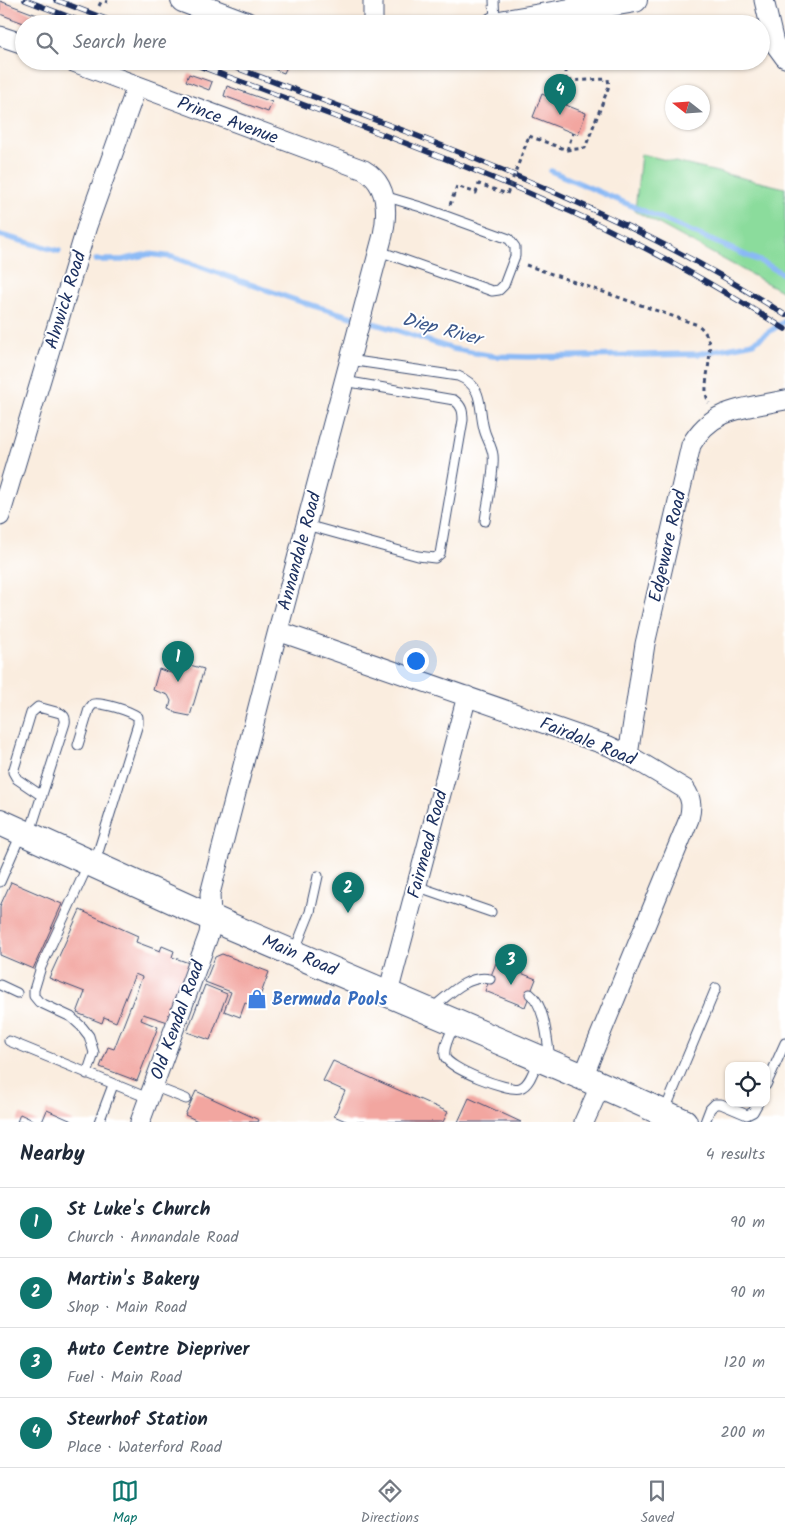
<!DOCTYPE html>
<meta charset="utf-8">
<style>
body{margin:0;font-family:Kalam,sans-serif;background:#f6f6f7;color:#1f2937}
.controls{position:absolute;right:15px;bottom:15px;display:grid;overflow:hidden;border-radius:10px;box-shadow:0 1px 4px #0004}
.controls button{width:45px;height:45px;display:grid;place-items:center;padding:0;border:0;border-bottom:1px solid #e0e1e3;background:#fff;color:#1f2937;font:25px sans-serif}
.compass{position:absolute;left:665px;top:85px;width:45px;height:45px;border-radius:50%;background:#fff;box-shadow:0 1px 4px #0004;rotate:287deg}
.you{position:absolute;left:415px;top:660px;width:18px;height:18px;margin:-12px;border:4px solid #fff;border-radius:50%;background:#1a73e8;box-shadow:0 0 0 8px #1a73e833}
.badge{display:grid;place-items:center;width:32px;height:32px;border-radius:50%;background:#0f766e;color:#fff;font-size:16px;font-weight:700}
.pin{position:absolute;translate:-50% -41px;filter:drop-shadow(0 1px 2px #0008)}
.pin::after{content:'';position:absolute;top:26px;width:18px;height:15px;background:inherit;clip-path:polygon(0 0,100% 0,50% 100%)}
.list{margin:0;padding:0;list-style:none}
h2{display:flex;justify-content:space-between;align-items:center;height:65px;margin:0;padding:0 20px;font-size:21px}
h2 small{font-size:16px;font-weight:400;color:#747a83}
.list li{display:grid;grid-template-columns:32px 1fr auto;gap:15px;align-items:center;box-sizing:border-box;height:70px;padding:0 20px;border-top:1px solid #e0e1e3}
.list b{display:block;font-size:19px;white-space:nowrap}
.list p{margin:0;font-size:16px;white-space:nowrap;color:#747a83}
.list em{font-size:16px;font-style:normal;color:#747a83}
.icon{flex:none;width:28px;height:28px;fill:none;stroke:currentColor;stroke-width:2;stroke-linecap:round;stroke-linejoin:round}
.map{position:relative;flex:none;width:785px;height:1122px;overflow:hidden}
.search{position:absolute;background:#fff;box-shadow:0 1px 4px #0004;left:15px;right:15px;top:15px;height:55px;display:flex;align-items:center;gap:12px;box-sizing:border-box;padding:0 18px;border-radius:28px;color:#747a83;font-size:19px}
.sheet{height:345px;background:#fff}
nav{display:flex;justify-content:space-around;align-items:center;box-sizing:border-box;height:70px;border-top:1px solid #e0e1e3;background:#fff;font-size:14px;color:#747a83}
nav a{display:grid;justify-items:center;gap:2px}
nav .on{color:#0f766e}
.map>svg:first-child{display:block}
</style>
<div class="map">
<svg width="785" height="1122" viewBox="0 0 785 1122">
<rect width="100%" height="100%" fill="#fff"/>
<filter id="ink" filterUnits="userSpaceOnUse"><feTurbulence type="fractalNoise" baseFrequency=".02" numOctaves="2"/><feDisplacementMap in="SourceGraphic" scale="10" xChannelSelector="R" yChannelSelector="G"/><feConvolveMatrix kernelMatrix="1 2 1 2 8 2 1 2 1" color-interpolation-filters="sRGB"/></filter>
<filter id="wash" filterUnits="userSpaceOnUse"><feTurbulence type="fractalNoise" baseFrequency=".0096" numOctaves="4" result="noise"/><feDisplacementMap in="SourceGraphic" scale="20" xChannelSelector="R" yChannelSelector="G"/><feGaussianBlur stdDeviation="1.12" result="paint"/><feColorMatrix in="noise" values="0 0 0 0 0 0 0 0 0 0 0 0 0 0 0 0 0 1.4 0 .05"/><feComposite in="paint" operator="in"/></filter>
<g filter="url(#wash)">
<rect width="100%" height="100%" fill="#faeddf"/>
<path fill="#8bdc9c" stroke="#53867d" d="M641,154L785,188V293L635,211Z"/>
<g fill="none" stroke-linecap="round" stroke-linejoin="round">
<path stroke="#8ab9f5" stroke-width="5.5" d="M551,171L764,263L785,275
M0,235L59,251
M96,260H122L149,254L172,257L304,303L393,329L453,349L493,356L528,357L698,354L753,343L785,321"/>
</g>
<g id="blocks">
<path fill="#f2a6a0" d="M0,1L37,15L34,24H26L0,14Z
M252,61H286L289,62L284,73Z
M189,74L212,82L209,90L186,81Z
M227,86L272,102L268,112L224,96Z
M542,94L549,97L548,98L586,113L578,135L533,117Z
M183,663L204,669L190,716L175,713V712L169,709L171,701L168,695L153,690L159,669L174,674L180,670Z
M11,882L62,904L33,969L0,955V906Z
M80,910L138,936L136,942L160,951L162,946L174,951L172,957L189,963L168,1022L143,1014L141,1020L158,1027L137,1081L100,1067L108,1047L114,1049L142,977L135,974L116,1022L104,1017L102,1023L77,1013L85,992L49,978Z
M222,954L269,972L256,1007L245,1003L240,1017L224,1011L231,992L205,982L215,957Z
M496,963L536,979L525,1007L485,991Z
M205,985L227,994L210,1040L187,1032Z
M333,1061L448,1112L443,1122H348L334,1116L345,1091L323,1081Z
M196,1091L259,1120L258,1122H200L185,1115Z
M469,1098L521,1122H458Z
M47,1110L74,1122H42Z
M20,1114L37,1122H17Z"/>
</g>
</g>
<g filter="url(#ink)">
<use href="#blocks" fill-opacity="0" stroke="#3c4c71" stroke-width="1"/>
<g fill="none" stroke-linecap="round" stroke-linejoin="round">
<defs>
<path id="service" d="M494,0L495,23
M379,251L492,291L499,290L504,285L515,256V247L509,239L421,207L384,196
M349,360L458,376C485,387 478,407 484,429C486,438 492,446 493,455C495,471 487,504 485,521
M306,525L418,556L435,558L440,554L463,420C463,411 462,406 454,400L344,381
M78,745L89,709L93,704C102,702 131,711 138,717V724L95,862
M30,832L65,723C66,718 64,715 60,713L38,707L31,713L13,772L17,779L42,796
M0,882L21,834
M416,886L491,912
M294,952L310,912L318,876
M0,985L17,993
M530,994C545,1005 547,1040 550,1058
M431,1009C448,996 467,974 490,979
M455,1024C451,1033 443,1046 445,1056C446,1068 509,1092 520,1088C530,1085 534,1069 538,1060
M9,1041L148,1098
M87,1074L94,1053L89,1036L82,1027L71,1017L39,1002L34,996V990L41,967L88,865
M766,1085L785,1043
M153,1086L186,1099
M665,1110L716,988
M99,1122L113,1085
M705,1122L710,1109L715,1104H721L747,1115L753,1112L758,1103"/>
<path id="minor" d="M373,0V24
M764,0L774,43L785,58
M0,36L24,44
M71,61L364,170C388,184 388,211 383,235L272,653L210,894L211,918L209,934L140,1122
M0,516L87,226L137,86
M278,631L609,746L628,755L685,789C692,799 692,807 689,819L583,1077
M628,755L645,644L691,445C712,407 747,408 785,400
M388,993L467,696
M584,1122L601,1084"/>
<path id="tertiary" d="M183,0L246,24
M494,24L635,0"/>
<path id="secondary" d="M0,822L227,925L583,1077L684,1122"/>
</defs>
<use href="#service" stroke="#3c4c71" stroke-width="11"/>
<use href="#minor" stroke="#3c4c71" stroke-width="21"/>
<use href="#tertiary" stroke="#3c4c71" stroke-width="26"/>
<use href="#secondary" stroke="#3c4c71" stroke-width="28"/>
<path stroke="#3c4c71" stroke-width="3" stroke-dasharray="4 4" stroke-linecap="butt" d="M106,3L107,0
M99,6L102,0
M566,61V105
M529,136L567,150L585,148L609,86L608,79L566,81
M567,150L573,133
M450,205L457,186L476,193L479,184L507,194
M526,265L698,325C719,341 705,369 706,392C706,396 708,400 709,403"/>
<use href="#service" stroke="#fff" stroke-width="9"/>
<use href="#minor" stroke="#fff" stroke-width="19"/>
<use href="#tertiary" stroke="#fff" stroke-width="24"/>
<use href="#secondary" stroke="#fff" stroke-width="26"/>
<defs>
<path id="rail" d="M25,0L88,24
M56,0L119,24
M186,61C305,106 426,148 542,199C627,235 707,280 785,329
M218,61C411,134 611,201 785,315"/>
</defs>
<use href="#rail" stroke="#1b2f5e" stroke-width="5.5"/>
<use href="#rail" stroke="#fff" stroke-width="4" stroke-dasharray="11" stroke-linecap="butt"/>
<path stroke="#3c4c71" stroke-width="3" stroke-dasharray="4 4" stroke-linecap="butt" d="M507,194L529,136"/>
</g>
</g>
<defs>
<symbol id="shop-bare" viewBox="-9 -9 18 18"><path d="M-5-2.5h2.3a2.7 3.5 0 0 1 5.4 0H5L5.5 6h-11ZM-1.5-2.5h3a1.5 2.3 0 0 0-3 0Z" fill="#3f7fe0" stroke="#fff" stroke-width="2.5" paint-order="stroke"/></symbol>
</defs>
<g fill-rule="evenodd">
<use href="#shop-bare" x="243" y="985" width="28" height="28"/>
</g>
<g text-anchor="middle" stroke-width="4" stroke-linejoin="round" paint-order="stroke">
<g font-size="18" fill="#1b2f5e" stroke="#fff">
<text transform="translate(228 120) rotate(20)" y="6">Prince Avenue</text>
<text transform="translate(65 300) rotate(-73)" y="6">Alnwick Road</text>
<text transform="translate(667 546) rotate(-77)" y="6">Edgeware Road</text>
<text transform="translate(299 551) rotate(-75)" y="6">Annandale Road</text>
<text transform="translate(588 741) rotate(22)" y="6">Fairdale Road</text>
<text transform="translate(427 844) rotate(-75)" y="6">Fairmead Road</text>
<text transform="translate(300 955) rotate(23)" y="6">Main Road</text>
<text transform="translate(177 1020) rotate(-70)" y="6">Old Kendal Road</text>
</g>
<g font-size="18" font-weight="bold" fill="#366cbe" stroke="#fff" text-anchor="start">
<text x="272" y="1005">Bermuda Pools</text>
</g>
<g font-size="19" font-style="italic" fill="#3c588b" stroke="#fff">
<text transform="translate(442 328) rotate(15)" y="7">Diep River</text>
</g>
</g>
</svg>
<div class="controls">
<button><svg class="icon" aria-label="locate" viewBox="0 0 24 24"><circle cx="12" cy="12" r="6"/><path d="M12 2v4M12 18v4M2 12h4M18 12h4"/></svg></button>
</div>
<svg class="compass" viewBox="-18 -18 36 36"><path d="M0-13l5 13h-10z" fill="#e53935"/><path d="M0 13l5-13h-10z" fill="#747a83"/></svg>
<div class="you"></div>
<div class="pin badge" style="left:178px;top:682px">1</div>
<div class="pin badge" style="left:348px;top:913px">2</div>
<div class="pin badge" style="left:511px;top:985px">3</div>
<div class="pin badge" style="left:560px;top:115px">4</div>
<div class="search"><svg class="icon" aria-label="search" viewBox="0 0 24 24"><circle cx="10" cy="10" r="6"/><path d="M15 15l6 6"/></svg>Search here</div>
</div>
<section class="sheet">
<h2>Nearby<small>4 results</small></h2>
<ul class="list">
<li><span class="badge">1</span><div><b>St Luke's Church</b><p>Church · Annandale Road</p></div><em>90 m</em></li>
<li><span class="badge">2</span><div><b>Martin's Bakery</b><p>Shop · Main Road</p></div><em>90 m</em></li>
<li><span class="badge">3</span><div><b>Auto Centre Diepriver</b><p>Fuel · Main Road</p></div><em>120 m</em></li>
<li><span class="badge">4</span><div><b>Steurhof Station</b><p>Place · Waterford Road</p></div><em>200 m</em></li>
</ul>
</section>
<nav>
<a class="on"><svg class="icon" aria-label="map" viewBox="0 0 24 24"><path d="M3 6l6-2 6 2 6-2v14l-6 2-6-2-6 2zM9 4v14M15 6v14"/></svg>Map</a>
<a><svg class="icon" aria-label="directions" viewBox="0 0 24 24"><path d="M12 3l9 9-9 9-9-9zM9 14v-3h6M13 9l2 2-2 2"/></svg>Directions</a>
<a><svg class="icon" aria-label="saved" viewBox="0 0 24 24"><path d="M7 4h10v16l-5-4-5 4z"/></svg>Saved</a>
</nav>
